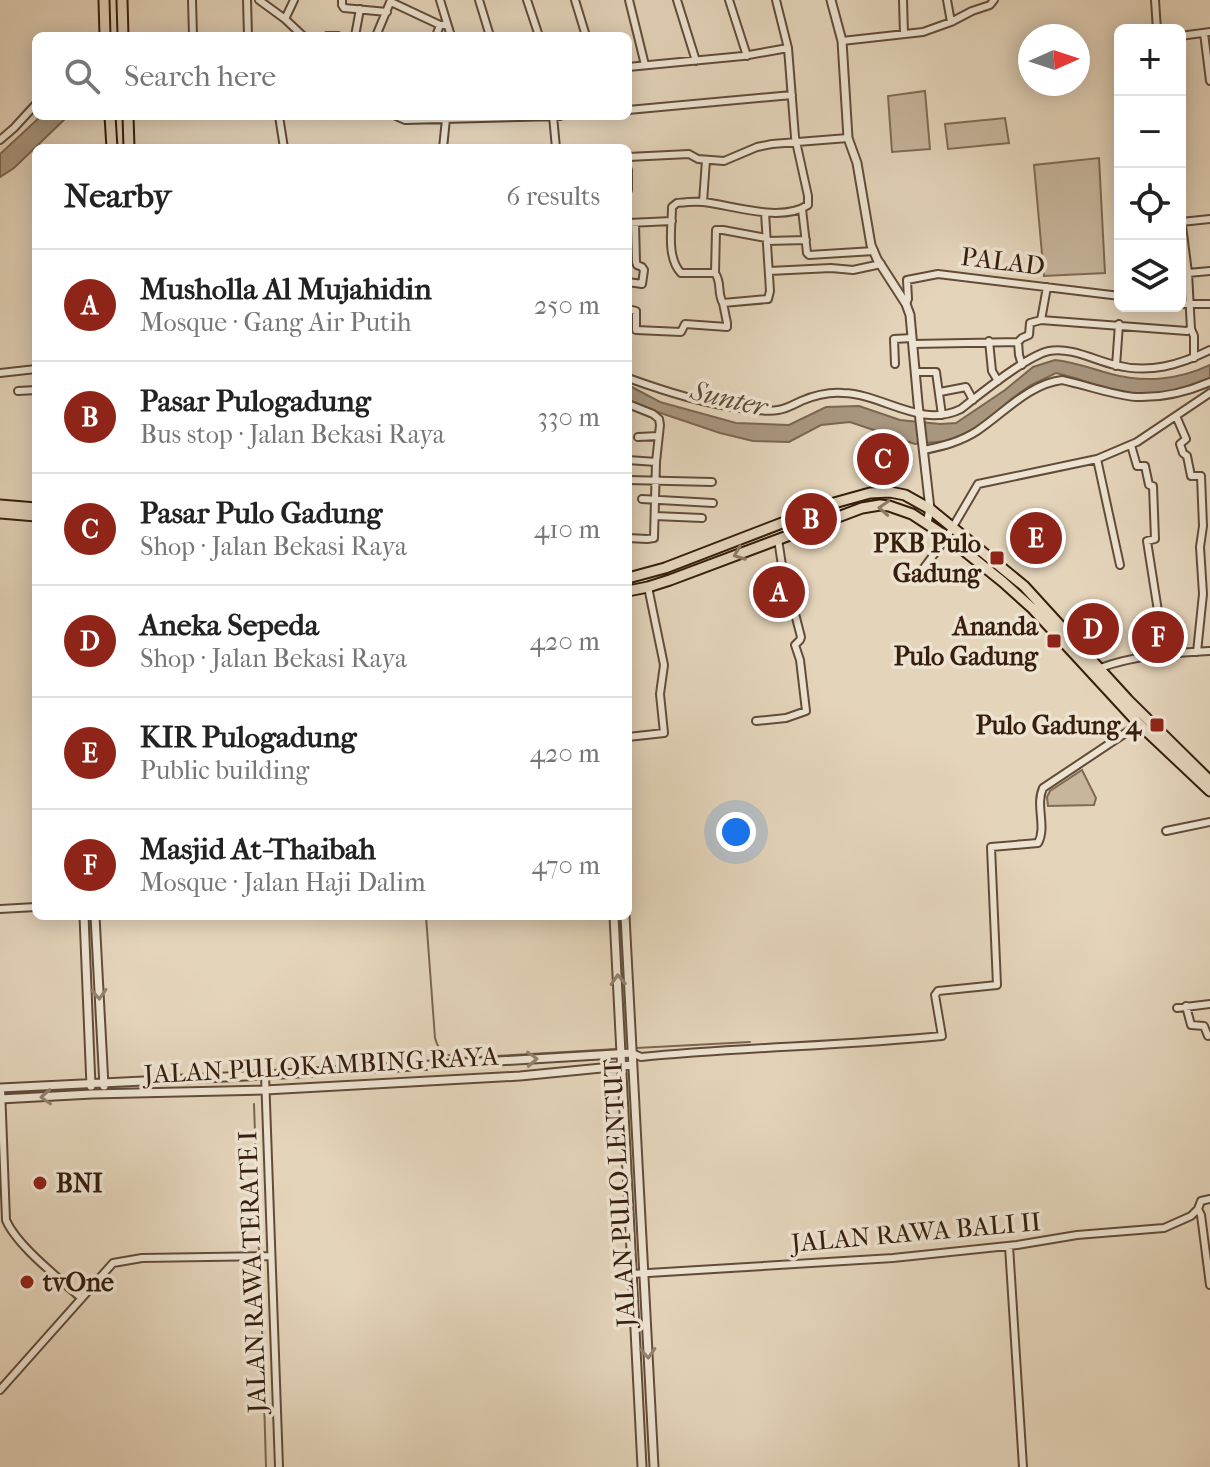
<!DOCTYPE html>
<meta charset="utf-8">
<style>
body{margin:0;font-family:"IM FELL French Canon",serif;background:#f6f6f6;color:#222}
.controls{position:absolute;right:24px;top:24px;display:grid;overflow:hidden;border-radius:12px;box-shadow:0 4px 20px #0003}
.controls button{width:72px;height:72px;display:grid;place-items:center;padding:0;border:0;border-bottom:2px solid #e0e0e0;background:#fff;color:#222;font:40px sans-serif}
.compass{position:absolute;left:1018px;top:24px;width:72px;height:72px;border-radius:50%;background:#fff;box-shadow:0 4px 20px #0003;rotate:87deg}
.you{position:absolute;left:736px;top:832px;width:28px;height:28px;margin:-20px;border:6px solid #fff;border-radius:50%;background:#1a73e8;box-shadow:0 0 0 12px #1a73e833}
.badge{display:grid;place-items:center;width:52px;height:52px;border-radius:50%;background:#8f2418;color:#fff;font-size:26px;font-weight:700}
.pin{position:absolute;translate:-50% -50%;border:4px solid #fff;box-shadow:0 2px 8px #0006}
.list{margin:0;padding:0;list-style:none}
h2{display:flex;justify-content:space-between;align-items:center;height:104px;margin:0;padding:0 32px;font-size:34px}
h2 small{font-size:26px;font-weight:400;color:#767676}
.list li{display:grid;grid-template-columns:52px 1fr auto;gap:24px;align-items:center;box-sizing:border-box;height:112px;padding:0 32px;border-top:2px solid #e0e0e0}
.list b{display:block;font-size:30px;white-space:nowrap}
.list p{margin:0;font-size:26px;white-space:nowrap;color:#767676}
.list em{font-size:26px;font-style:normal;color:#767676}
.icon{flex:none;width:44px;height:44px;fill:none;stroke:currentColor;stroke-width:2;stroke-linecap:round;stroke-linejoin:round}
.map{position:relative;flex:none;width:1210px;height:1467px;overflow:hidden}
.search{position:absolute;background:#fff;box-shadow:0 4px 20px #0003;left:32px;top:32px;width:600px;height:88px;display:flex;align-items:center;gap:20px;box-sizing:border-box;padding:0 28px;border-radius:12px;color:#767676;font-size:30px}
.panel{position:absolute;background:#fff;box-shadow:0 4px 20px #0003;left:32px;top:144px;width:600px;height:776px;border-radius:12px}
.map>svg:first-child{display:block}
</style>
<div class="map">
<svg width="1210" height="1467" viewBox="0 0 1210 1467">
<rect width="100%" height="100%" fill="#e4d4ba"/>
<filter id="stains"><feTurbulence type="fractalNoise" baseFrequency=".0025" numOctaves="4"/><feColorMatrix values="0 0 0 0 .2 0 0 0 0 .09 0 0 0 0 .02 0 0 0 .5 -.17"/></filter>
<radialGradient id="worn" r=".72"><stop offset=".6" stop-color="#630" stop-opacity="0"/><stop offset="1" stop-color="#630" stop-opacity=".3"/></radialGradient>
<path fill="#c7b59c" stroke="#7f6a54" stroke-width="2" d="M925,91L930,149L892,152L888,96Z
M1005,118L1009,143L948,149L945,124Z
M1099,158L1105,273L1044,276L1034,165Z
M1082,770L1096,798L1094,805L1048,806L1047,797L1050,791Z"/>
<path fill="#a9967f" stroke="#7b6651" stroke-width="2" d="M41,116H68L14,168L0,177V154Z
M1055,360C1075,362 1092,369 1111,374C1144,383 1179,380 1210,365V378C1189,385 1165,397 1142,395C1113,394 1084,379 1056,373L1031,385L1011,399L981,426L948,441L915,444L850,422L821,425L789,442L753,441L720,433L628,402V385L660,402L736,423L789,425L826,407L859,406L900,420L940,424L956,423L1005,390L1033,367Z"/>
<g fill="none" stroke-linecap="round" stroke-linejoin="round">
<path stroke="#7b6651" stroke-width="2" d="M426,916L435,1038C440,1055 444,1054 460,1058L617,1049
M636,1048L750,1042
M254,1104L259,1254
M260,1260L266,1467"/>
<defs>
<path id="minor" d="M192,0L193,36
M247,0L248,36
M259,0L285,19L303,36
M342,0V5L344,8L387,12
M440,0L451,36
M479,0L490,36
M527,0L539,36
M575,0L586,36
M629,0L645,65
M677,0L696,61
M729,0L747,56
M903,0L904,34
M947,0L951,22
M1155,0L1157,30
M391,2L440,25
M285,19L294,0
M1204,33L1210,81
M327,36H338
M355,36L360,9
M376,36L391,0
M436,36L440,25H444
M1180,36L1210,32
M842,41L923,32L951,22L972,11L990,5L994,0
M628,67L743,56L788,48
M628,110L792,95
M279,116L284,148
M396,116L405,120L560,116
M553,116L556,148
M0,140L14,128L36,104
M443,148L446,119
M628,157L689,154L698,159L724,161L757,147L772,144L848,138
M628,170V190
M703,202L706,160
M802,209L807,253L809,255L874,251
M765,213L770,291L768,299L723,303C717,294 722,282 715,273H681C666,257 672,227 672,207L677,203C686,202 694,201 703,202C732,205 781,223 808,205V196L795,137L788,48L776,0
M1181,222L1210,219
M628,223L672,221
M767,241L806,240
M769,271L831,268L853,270L881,264
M715,273L716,230H723L766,238
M1188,273L1210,271
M628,282L642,284L644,270L642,267L637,265L636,262L635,223
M906,304L908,299L907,280L938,274L1120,296
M1180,304H1210
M628,309L636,311V330L681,332L685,324L727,327V323L723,303
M1041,320L1187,331L1191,329L1188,273L1180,210
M1191,329L1194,336V358
M989,341L992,371L998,381
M1018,342L1019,355L1022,365
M913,344L1018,342L1022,338L1029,335L1030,323L1041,320L1047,287
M895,364L894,339L912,338
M1116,366L1119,324
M915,372H936L942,415
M0,373L36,369
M628,378C667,392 705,404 747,409C757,410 768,412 778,410C786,409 793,405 801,401C813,396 829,392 843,393C883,394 921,429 961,409C980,394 1028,355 1049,351C1071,347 1094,360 1115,365C1149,374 1180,365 1210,350
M18,391L36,390
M940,392L966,387L973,400
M628,404L653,414L659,419L660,425L656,462L654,538L647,539L628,538
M1176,416L1186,439L1180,444L1183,453L1187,456L1191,476H1201L1203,526L1200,547L1203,594L1197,652
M638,437L658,436
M1131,445L1137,466H1145L1149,485L1153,486L1155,539L1147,541L1158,611L1156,614L1144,618L1136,638L1138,657
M924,450C943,446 960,442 977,431C1004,413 1029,384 1062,380C1086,385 1112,395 1136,397C1162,398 1187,392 1210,382
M1097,459L1120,565
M628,460L656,462
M628,480L712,482
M642,499L713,503
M655,516L702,518
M923,569L947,537L978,484L1097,459L1137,442L1210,393
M1100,668C1135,655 1173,653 1210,651
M756,721L786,718L806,711L800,660L795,645L800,640L801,637L793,606L786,592L778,539
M628,737L664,733L660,694L664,665L648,587
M1166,831L1210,822
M0,909L36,907
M1186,1006L1191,1025L1204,1026L1208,1036
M1177,1008L1210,1004
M632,1053L641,1057C741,1047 842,1046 942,1036L935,995L938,991L997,985L991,847L1038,843C1047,827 1035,805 1043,788L1139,724
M265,1075L279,1467
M1,1088L6,1220C17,1246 59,1278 81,1298
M1198,1209L1201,1215L1210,1285
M1009,1246L1023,1467
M632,1274L893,1258L1017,1245L1077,1235L1164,1228L1191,1216L1198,1209L1201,1201L1210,1199
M0,1390L113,1263L142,1258L270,1256"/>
<path id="tertiary" d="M831,0L842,41L848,138L857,163L871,245L877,259L906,304L910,315L918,403L930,509L927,523
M84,916L91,1086
M95,916L104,1086
M614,916L642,1467
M625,916L654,1467
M0,1088L265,1075L632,1053
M0,1099L92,1094L265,1090L520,1076L632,1065"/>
<path id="primary" d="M104,0L105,36
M122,0L123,36
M110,116L112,148
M128,116L129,148
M0,505L36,508
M0,513L36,516
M628,578L665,568L834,503L870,493L890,492L905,495L930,509L1024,586L1128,700L1210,781
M628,591L648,587L670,580L862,508L880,505L889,506L912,514L947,537L1003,582L1033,609L1139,724L1210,791"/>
</defs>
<use href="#minor" stroke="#624c38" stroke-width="10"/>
<use href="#tertiary" stroke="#624c38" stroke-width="11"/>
<use href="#primary" stroke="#371f0c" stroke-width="13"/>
<use href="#minor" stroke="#ede3d2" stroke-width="6"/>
<use href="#tertiary" stroke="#ede3d2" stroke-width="7"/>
<use href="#primary" stroke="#e4d4ba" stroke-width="9"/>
</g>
<defs><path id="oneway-chevron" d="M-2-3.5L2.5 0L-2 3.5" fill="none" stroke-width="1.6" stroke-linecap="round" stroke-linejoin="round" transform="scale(2)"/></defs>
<g stroke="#8e7a63">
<use href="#oneway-chevron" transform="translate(884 508) rotate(-177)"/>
<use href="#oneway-chevron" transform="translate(739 554) rotate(159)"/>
</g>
<g stroke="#92816f">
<use href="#oneway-chevron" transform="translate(618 980) rotate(-93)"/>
<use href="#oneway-chevron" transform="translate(99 994) rotate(87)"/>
<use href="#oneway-chevron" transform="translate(532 1059) rotate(-3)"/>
<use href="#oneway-chevron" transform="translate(46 1097) rotate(177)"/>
<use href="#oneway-chevron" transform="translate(648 1353) rotate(87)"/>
</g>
<g fill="#8f2418" stroke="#ede3d2" stroke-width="3">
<rect x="989" y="550" width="16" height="16" rx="4"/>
<rect x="1046" y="633" width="16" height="16" rx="4"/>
<rect x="1149" y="717" width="16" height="16" rx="4"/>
<circle cx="40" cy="1183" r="8"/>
<circle cx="27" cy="1282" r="8"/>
</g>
<g text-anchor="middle" stroke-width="7" stroke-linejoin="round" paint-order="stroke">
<g font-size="26" fill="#371f0c" stroke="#ede3d2">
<text transform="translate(1003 261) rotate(7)" y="9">PALAD</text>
<text transform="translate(321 1065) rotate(-3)" y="9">JALAN PULOKAMBING RAYA</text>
<text transform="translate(619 1193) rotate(-93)" y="9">JALAN PULO LENTUT</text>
<text transform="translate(916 1232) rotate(-5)" y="9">JALAN RAWA BALI II</text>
<text transform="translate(252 1272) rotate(-92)" y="9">JALAN RAWA TERATE I</text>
</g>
<g font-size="26" font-weight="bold" fill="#371f0c" stroke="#ede3d2" text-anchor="end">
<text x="981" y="552">PKB Pulo<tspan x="981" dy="30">Gadung</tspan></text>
<text x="1038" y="635">Ananda<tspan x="1038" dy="30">Pulo Gadung</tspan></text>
<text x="1141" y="734">Pulo Gadung 4</text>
<text x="56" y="1192" text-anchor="start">BNI</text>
<text x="43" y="1291" text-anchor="start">tvOne</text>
</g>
<g font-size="28" font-style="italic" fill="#5f4934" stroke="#ede3d2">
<text transform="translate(729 398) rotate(13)" y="10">Sunter</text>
</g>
</g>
<rect width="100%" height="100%" filter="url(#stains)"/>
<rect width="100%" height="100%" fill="url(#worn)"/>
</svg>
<div class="controls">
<button>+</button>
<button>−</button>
<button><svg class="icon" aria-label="locate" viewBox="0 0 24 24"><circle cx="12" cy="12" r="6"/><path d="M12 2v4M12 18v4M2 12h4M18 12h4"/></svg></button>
<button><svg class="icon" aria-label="layers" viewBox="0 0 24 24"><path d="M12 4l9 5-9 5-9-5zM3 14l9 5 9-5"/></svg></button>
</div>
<svg class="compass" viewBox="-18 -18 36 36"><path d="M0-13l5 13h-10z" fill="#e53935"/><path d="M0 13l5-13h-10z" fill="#767676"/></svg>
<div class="you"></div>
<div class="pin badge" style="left:779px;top:592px">A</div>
<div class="pin badge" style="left:811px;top:519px">B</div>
<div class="pin badge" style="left:883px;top:459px">C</div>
<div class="pin badge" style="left:1093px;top:629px">D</div>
<div class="pin badge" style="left:1036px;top:538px">E</div>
<div class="pin badge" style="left:1158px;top:637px">F</div>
<div class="search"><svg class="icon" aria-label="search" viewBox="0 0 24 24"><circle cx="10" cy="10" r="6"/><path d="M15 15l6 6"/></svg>Search here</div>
<section class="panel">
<h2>Nearby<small>6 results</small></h2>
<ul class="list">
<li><span class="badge">A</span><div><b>Musholla Al Mujahidin</b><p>Mosque · Gang Air Putih</p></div><em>250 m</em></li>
<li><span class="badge">B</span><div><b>Pasar Pulogadung</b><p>Bus stop · Jalan Bekasi Raya</p></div><em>330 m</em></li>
<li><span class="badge">C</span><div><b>Pasar Pulo Gadung</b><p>Shop · Jalan Bekasi Raya</p></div><em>410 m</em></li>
<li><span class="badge">D</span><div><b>Aneka Sepeda</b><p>Shop · Jalan Bekasi Raya</p></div><em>420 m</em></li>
<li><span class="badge">E</span><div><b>KIR Pulogadung</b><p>Public building</p></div><em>420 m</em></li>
<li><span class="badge">F</span><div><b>Masjid At-Thaibah</b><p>Mosque · Jalan Haji Dalim</p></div><em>470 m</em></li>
</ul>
</section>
</div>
